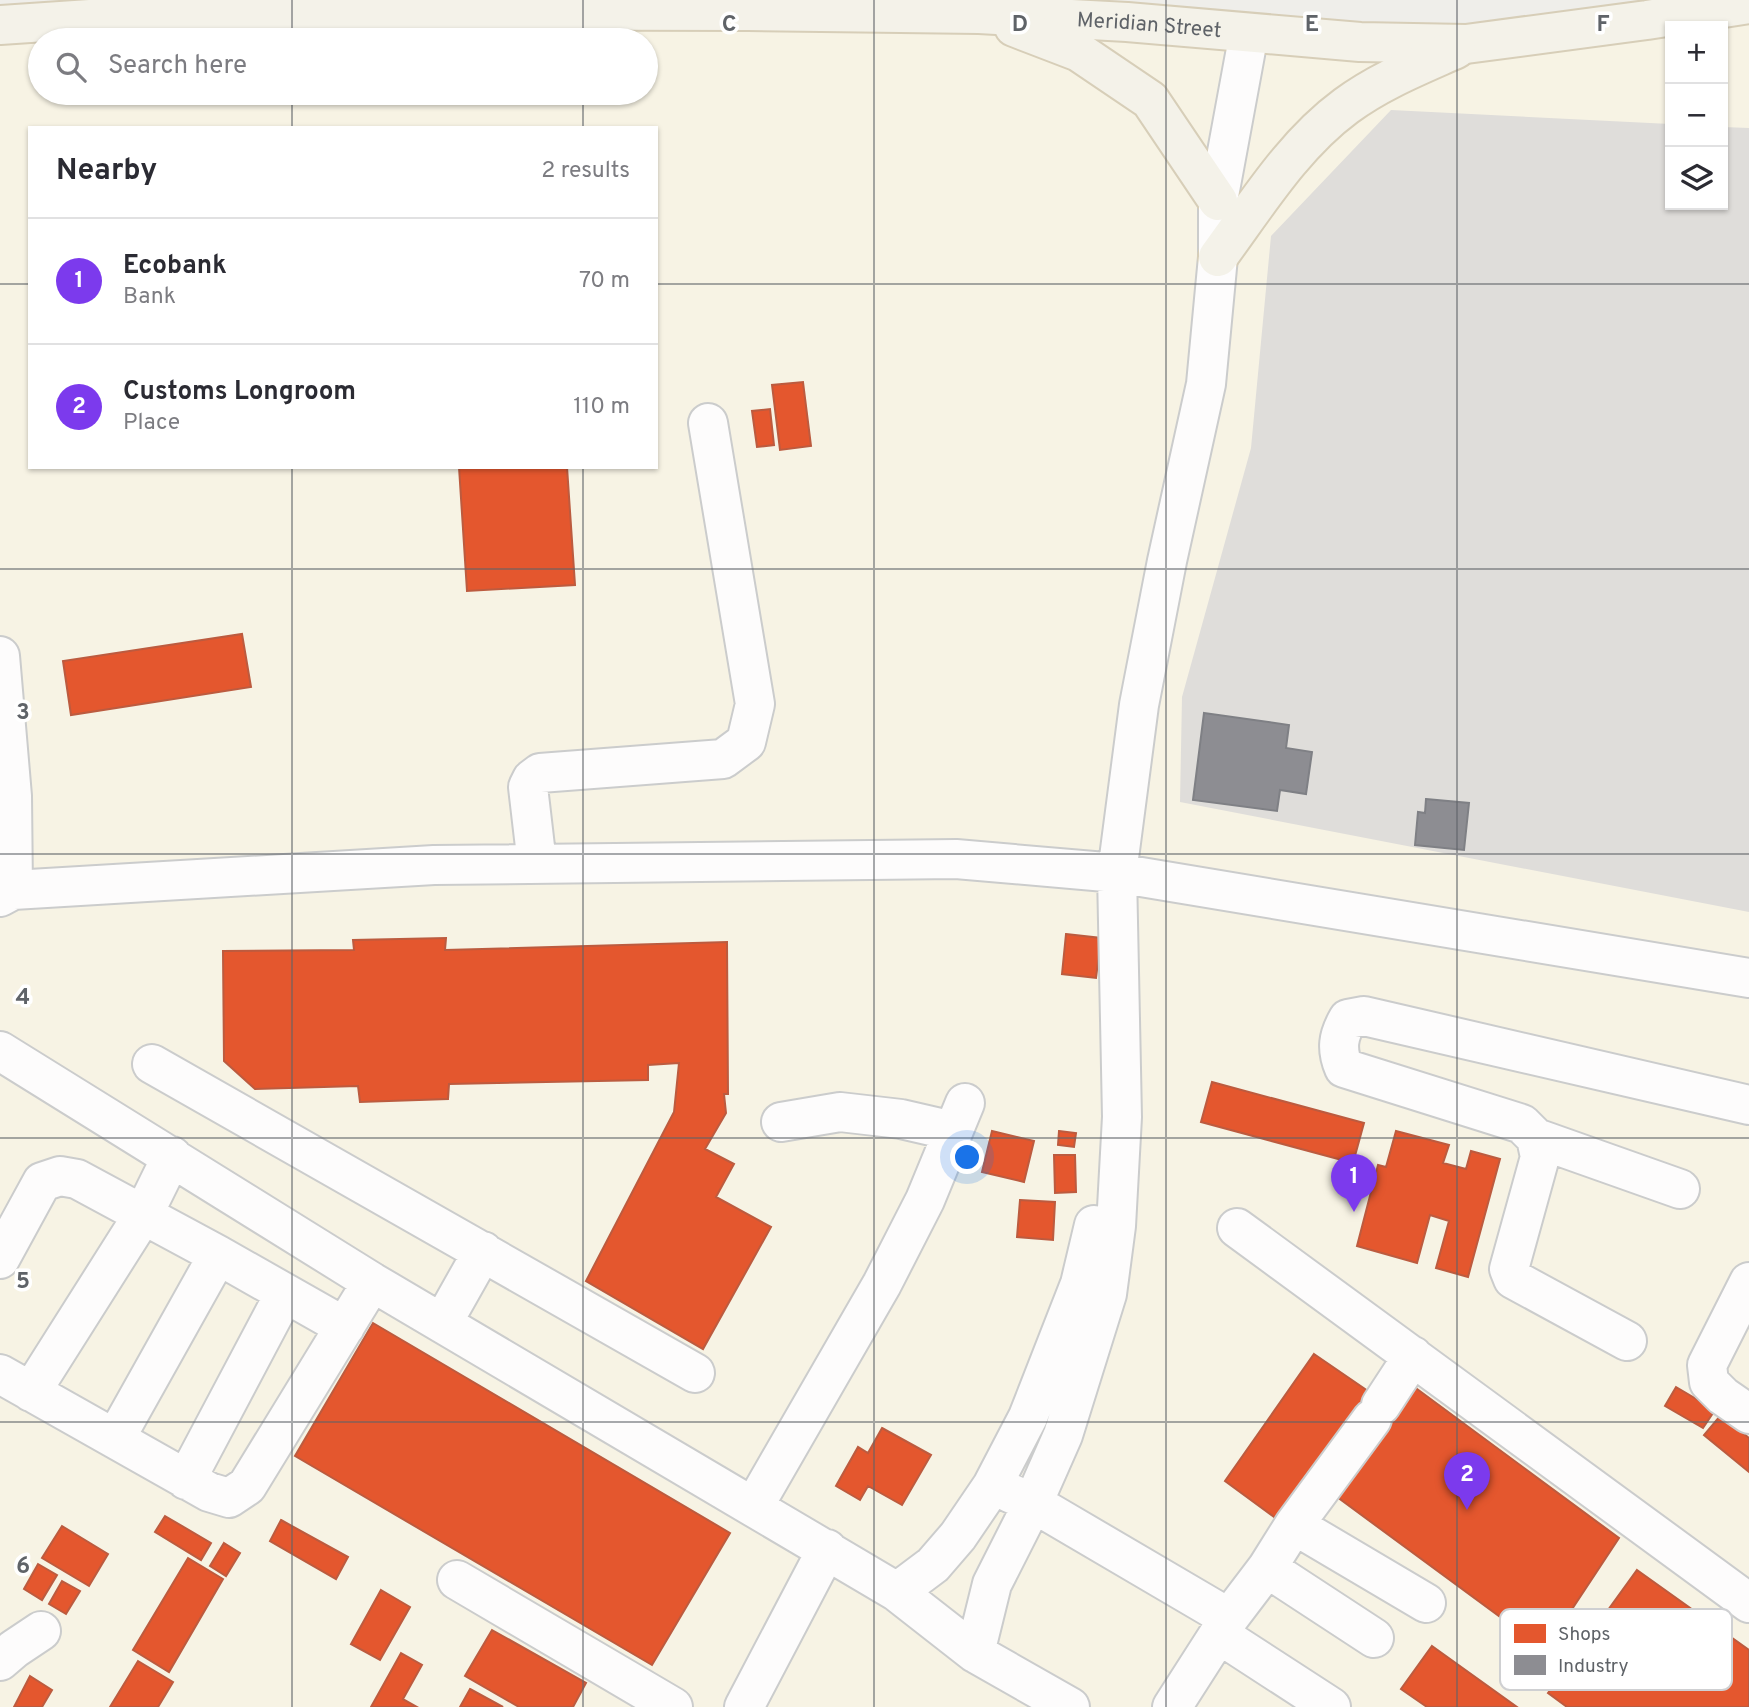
<!DOCTYPE html>
<meta charset="utf-8">
<style>
body{margin:0;font-family:Overpass,sans-serif;background:#f2f2f3;color:#2b2b33}
.controls{position:absolute;right:21px;top:21px;display:grid;overflow:hidden;border-radius:0px;box-shadow:0 2px 5px #0004}
.controls button{width:63px;height:63px;display:grid;place-items:center;padding:0;border:0;border-bottom:2px solid #e1e1e2;background:#fff;color:#2b2b33;font:35px sans-serif}
.you{position:absolute;left:968px;top:1158px;width:24px;height:24px;margin:-18px;border:5px solid #fff;border-radius:50%;background:#1a73e8;box-shadow:0 0 0 10px #1a73e833}
.badge{display:grid;place-items:center;width:46px;height:46px;border-radius:50%;background:#7c3aed;color:#fff;font-size:23px;font-weight:700}
.pin{position:absolute;translate:-50% -58px;filter:drop-shadow(0 2px 4px #0008)}
.pin::after{content:'';position:absolute;top:37px;width:24px;height:21px;background:inherit;clip-path:polygon(0 0,100% 0,50% 100%)}
.list{margin:0;padding:0;list-style:none}
h2{display:flex;justify-content:space-between;align-items:center;height:91px;margin:0;padding:0 28px;font-size:30px}
h2 small{font-size:23px;font-weight:400;color:#7c7c81}
.list li{display:grid;grid-template-columns:46px 1fr auto;gap:21px;align-items:center;box-sizing:border-box;height:126px;padding:0 28px;border-top:2px solid #e1e1e2}
.list b{display:block;font-size:26px;white-space:nowrap}
.list p{margin:0;font-size:23px;white-space:nowrap;color:#7c7c81}
.list em{font-size:23px;font-style:normal;color:#7c7c81}
.icon{flex:none;width:38px;height:38px;fill:none;stroke:currentColor;stroke-width:2;stroke-linecap:round;stroke-linejoin:round}
.map{position:relative;flex:none;width:1749px;height:1707px;overflow:hidden}
.search{position:absolute;background:#fff;box-shadow:0 2px 5px #0004;left:28px;top:28px;width:630px;height:77px;display:flex;align-items:center;gap:18px;box-sizing:border-box;padding:0 24px;border-radius:38px;color:#7c7c81;font-size:26px}
.panel{position:absolute;background:#fff;box-shadow:0 2px 5px #0004;left:28px;top:126px;width:630px;height:343px;border-radius:0px}
.map>svg:first-child{display:block}
</style>
<div class="map">
<svg width="1749" height="1707" viewBox="0 0 1749 1707">
<rect width="100%" height="100%" fill="#efeeea"/>
<path fill="#f7f3e4" fill-rule="evenodd" d="M585,0L1477,28L1749,0V1707H0V30ZM1670,26H1723V205H1670ZM40,40H646V93H40ZM30,128H656V467H30Z"/>
<path fill="#dfddda" d="M1391,110L1670,124V205H1723V127L1749,128V912L1180,802L1182,697L1251,448L1271,236Z"/>
<path fill="#e4572e" stroke="#bc5b3f" stroke-width="2" d="M803,382L811,446L780,450L772,385Z
M770,409L774,445L757,447L752,411Z
M459,467H567L575,585L467,591Z
M242,634L251,687L71,715L63,661Z
M1066,934L1101,938L1096,978L1062,974Z
M446,938L445,950L727,942L728,1094H724L726,1113L705,1149L734,1164L716,1197L771,1227L703,1349L586,1281L674,1112L679,1063L648,1065V1080L449,1084L448,1099L360,1102L358,1086L255,1089L224,1061L223,951L354,950L353,940Z
M1212,1082L1364,1123L1353,1163L1201,1122Z
M992,1131L1034,1141L1024,1182L982,1172Z
M1059,1131L1076,1133L1074,1147L1058,1145Z
M1396,1131L1449,1145L1443,1163L1466,1169L1471,1151L1500,1159L1468,1277L1436,1268L1449,1221L1430,1215L1417,1263L1357,1246L1378,1165L1386,1167Z
M1054,1155H1075L1076,1192L1055,1193Z
M1020,1200L1055,1202L1053,1240L1017,1237Z
M373,1323L730,1533L652,1665L295,1456Z
M1314,1354L1368,1391L1413,1386L1619,1538L1545,1650L1337,1497L1281,1522L1225,1481Z
M1676,1387L1715,1410L1703,1428L1665,1406Z
M1721,1415L1749,1438V1472L1704,1435Z
M882,1428L931,1455L902,1505L868,1486L860,1500L836,1486L858,1447L868,1453Z
M165,1516L211,1543L201,1560L155,1532Z
M281,1520L348,1557L336,1579L270,1541Z
M62,1526L108,1554L89,1586L42,1558Z
M224,1543L240,1553L226,1576L210,1566Z
M188,1558L223,1579L169,1672L133,1650Z
M38,1564L57,1575L42,1600L24,1589Z
M1637,1570L1749,1650V1707H1567L1548,1693Z
M62,1581L80,1591L66,1614L49,1604Z
M381,1590L410,1607L380,1660L351,1644Z
M492,1630L586,1683L573,1707H519L465,1676Z
M1432,1646L1517,1707H1427L1401,1689Z
M401,1653L422,1665L403,1699L417,1707H371Z
M138,1661L173,1682L158,1707H110Z
M30,1676L52,1690L42,1707H14Z
M470,1689L503,1707H460Z"/>
<path fill="#8d8d92" stroke="#7f8085" stroke-width="2" d="M1204,713L1289,725L1286,748L1312,752L1306,794L1280,790L1277,811L1193,800Z
M1426,799L1469,803L1464,850L1415,845L1418,812L1425,813Z"/>
<g fill="none" stroke-linecap="round" stroke-linejoin="round">
<defs>
<path id="minor" d="M0,656L12,796L13,890
M537,864L528,787L532,779L540,773L723,759L746,742L755,704L708,423
M0,897L13,890L434,865L956,859L1117,873L1749,978
M0,1051L372,1282L897,1592L975,1653L1070,1707
M152,1064L695,1373
M781,1122L840,1112L901,1119L953,1131
M1536,1138L1680,1189
M1237,1228L1749,1603
M0,1259L42,1182L60,1176L77,1179L218,1255L345,1327
M1749,1282L1707,1365L1709,1382L1723,1396L1749,1414
M443,1322L483,1251
M1627,1341L1513,1279L1509,1269L1540,1157L1536,1138L1522,1124L1344,1068C1336,1049 1338,1036 1348,1019L1364,1016L1749,1105
M0,1374L209,1492L229,1498L247,1486L372,1282
M31,1392L143,1215L172,1156
M1381,1405L1413,1356
M115,1439L218,1255
M186,1480L285,1293
M1010,1493L1033,1503L1229,1618L1172,1707
M754,1506L882,1284L925,1200L965,1103
M1294,1525L1372,1419
M1267,1568L1374,1638
M457,1580L673,1707
M897,1592L933,1565L958,1536L992,1486L1028,1417L1080,1284L1094,1225
M1229,1618L1267,1568L1294,1525L1426,1603
M1220,1635L1331,1707
M975,1653L992,1584L1033,1503L1063,1435L1107,1294L1116,1226L1122,1117L1117,873L1139,705L1167,561L1206,384L1218,257V201L1249,33
M0,1661L14,1649L41,1631
M744,1707L827,1549"/>
<g id="major">
<path id="s1" d="M0,25L224,10L748,11L979,14L1127,22L1360,42L1466,44L1647,20L1749,4"/>
<path d="M1014,27L1079,52L1150,100L1218,201"/>
<path d="M1218,257C1257,204 1293,145 1346,106C1380,81 1418,66 1456,49"/>
</g>
</defs>
<use href="#minor" stroke="#cbcccc" stroke-width="42"/>
<use href="#major" stroke="#d7ceb8" stroke-width="42"/>
<use href="#minor" stroke="#fdfcfc" stroke-width="38"/>
<use href="#major" stroke="#f4f2e9" stroke-width="38"/>
</g>
<path fill="none" stroke="#5f6368" stroke-width="2" stroke-opacity="0.55" d="M292,0V40M583,0V40M874,0V1707M1166,0V1707M1457,0V1707M292,93V128M583,93V128M0,284H30M656,284H1749M292,467V1707M583,467V1707M0,569H1749M0,854H1749M0,1138H1749M0,1422H1749"/>
<g text-anchor="middle" stroke-width="7" stroke-linejoin="round" paint-order="stroke">
<g font-size="21" fill="#5f6368" stroke="#fff">
<text dy="7" stroke="none"><textPath href="#s1" startOffset="1150">Meridian Street</textPath></text>
</g>
</g>
<rect x="1500" y="1609" width="232" height="81" rx="10" fill="#fff" stroke="#cfd0d2" stroke-width="2"/>
<rect x="1514" y="1624" width="32" height="19" fill="#e4572e"/>
<rect x="1514" y="1655" width="32" height="20" fill="#8d8d92"/>
<g font-size="19" fill="#5f6368">
<text x="1558" y="1640">Shops</text>
<text x="1558" y="1672">Industry</text>
</g>
<g font-size="23" text-anchor="middle" font-weight="bold" fill="#5f6368" stroke="#fff" stroke-width="7" stroke-linejoin="round" paint-order="stroke">
<text x="729" y="31">C</text>
<text x="1020" y="31">D</text>
<text x="1312" y="31">E</text>
<text x="1603" y="31">F</text>
<text x="23" y="719">3</text>
<text x="23" y="1004">4</text>
<text x="23" y="1288">5</text>
<text x="23" y="1573">6</text>
</g>
</svg>
<div class="controls">
<button>+</button>
<button>−</button>
<button><svg class="icon" aria-label="layers" viewBox="0 0 24 24"><path d="M12 4l9 5-9 5-9-5zM3 14l9 5 9-5"/></svg></button>
</div>
<div class="you"></div>
<div class="pin badge" style="left:1354px;top:1212px">1</div>
<div class="pin badge" style="left:1467px;top:1510px">2</div>
<div class="search"><svg class="icon" aria-label="search" viewBox="0 0 24 24"><circle cx="10" cy="10" r="6"/><path d="M15 15l6 6"/></svg>Search here</div>
<section class="panel">
<h2>Nearby<small>2 results</small></h2>
<ul class="list">
<li><span class="badge">1</span><div><b>Ecobank</b><p>Bank</p></div><em>70 m</em></li>
<li><span class="badge">2</span><div><b>Customs Longroom</b><p>Place</p></div><em>110 m</em></li>
</ul>
</section>
</div>
